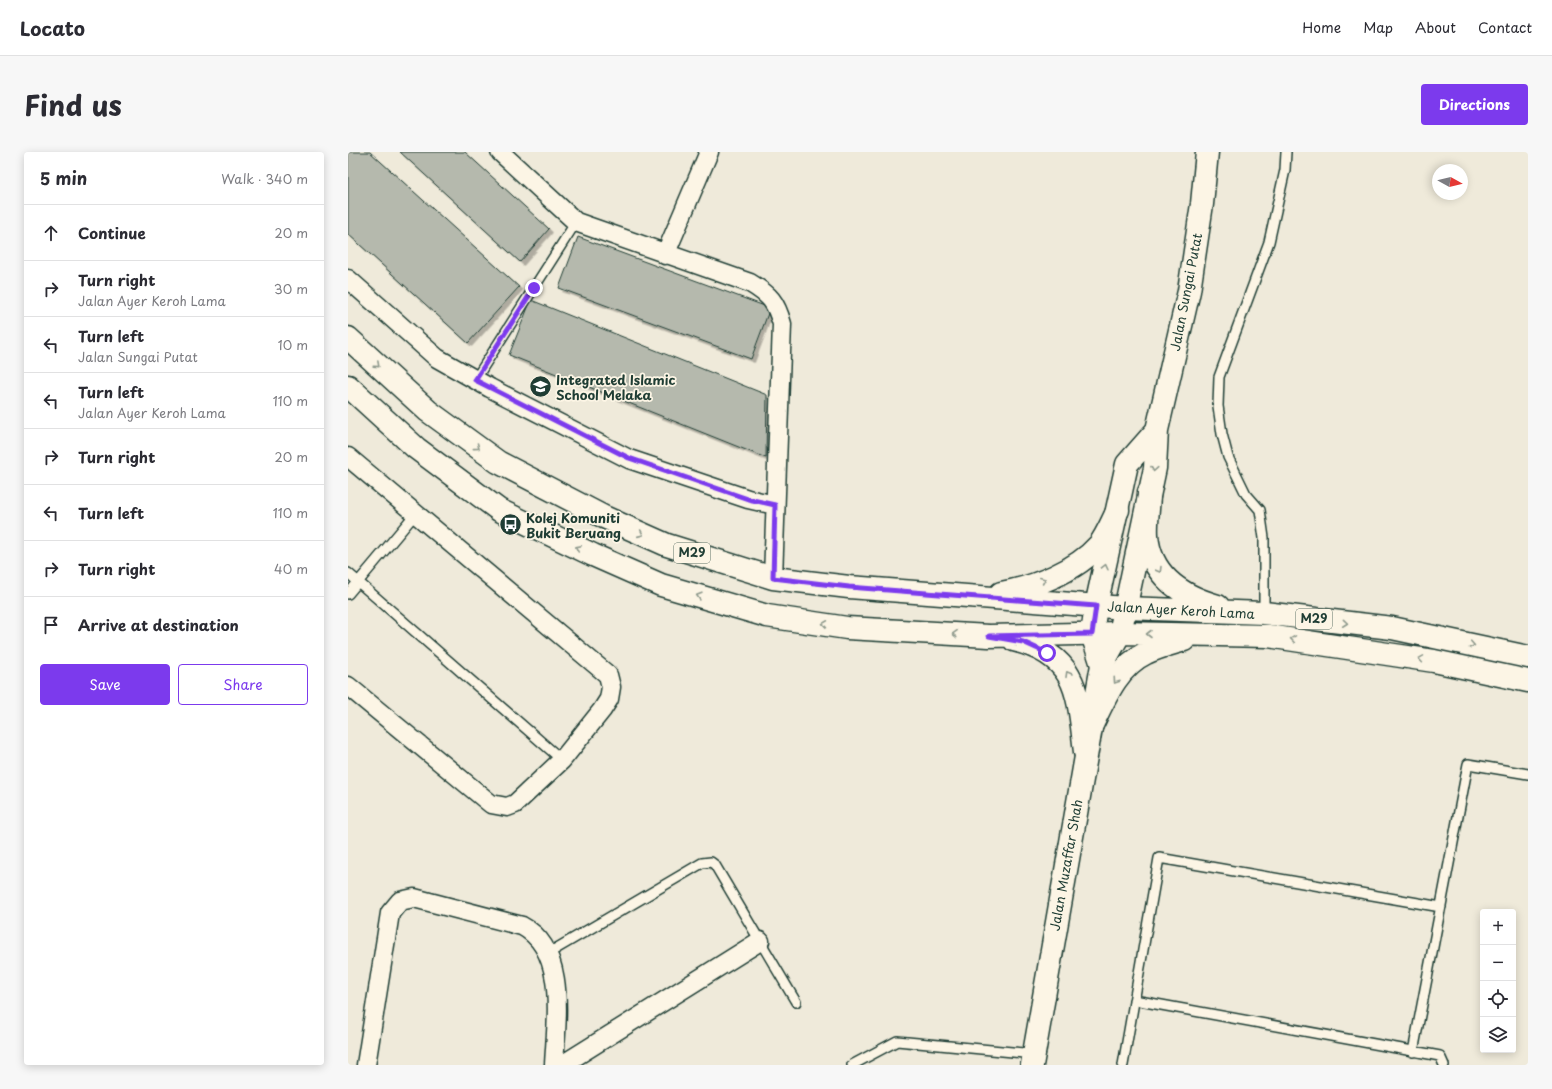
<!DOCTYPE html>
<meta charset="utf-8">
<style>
body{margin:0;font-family:"Playpen Sans",sans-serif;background:#f7f7f7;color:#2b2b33}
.controls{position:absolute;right:12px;bottom:12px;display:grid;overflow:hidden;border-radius:4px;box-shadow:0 2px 10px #0003}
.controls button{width:36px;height:36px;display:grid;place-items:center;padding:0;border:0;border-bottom:1px solid #e1e1e2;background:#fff;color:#2b2b33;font:20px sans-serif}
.compass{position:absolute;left:1084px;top:12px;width:36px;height:36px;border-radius:50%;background:#fff;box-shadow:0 2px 10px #0003;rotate:98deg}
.stop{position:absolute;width:12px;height:12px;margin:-9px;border:3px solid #7c3aed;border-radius:50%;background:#fff}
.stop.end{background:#7c3aed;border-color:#fff;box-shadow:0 1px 4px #0008}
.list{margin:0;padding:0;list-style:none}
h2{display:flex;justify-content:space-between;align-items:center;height:52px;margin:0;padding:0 16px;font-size:17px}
h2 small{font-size:13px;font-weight:400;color:#7c7c81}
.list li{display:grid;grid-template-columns:26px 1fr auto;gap:12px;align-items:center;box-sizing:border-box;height:56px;padding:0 16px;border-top:1px solid #e1e1e2}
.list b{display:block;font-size:15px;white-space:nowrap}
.list p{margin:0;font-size:13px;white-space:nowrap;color:#7c7c81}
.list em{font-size:13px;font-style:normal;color:#7c7c81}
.actions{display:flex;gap:8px;padding:12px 16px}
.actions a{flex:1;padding:9px 0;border:1px solid #7c3aed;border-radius:4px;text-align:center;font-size:14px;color:#7c3aed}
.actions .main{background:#7c3aed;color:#fff}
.icon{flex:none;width:22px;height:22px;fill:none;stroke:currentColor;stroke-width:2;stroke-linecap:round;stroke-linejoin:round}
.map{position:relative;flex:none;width:1180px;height:913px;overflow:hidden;border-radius:4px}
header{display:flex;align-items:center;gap:24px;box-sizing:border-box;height:56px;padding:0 20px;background:#fff;border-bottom:1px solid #e1e1e2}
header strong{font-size:19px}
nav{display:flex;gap:22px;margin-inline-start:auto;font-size:14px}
.intro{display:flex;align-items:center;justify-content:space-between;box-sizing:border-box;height:96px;padding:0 24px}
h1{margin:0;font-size:28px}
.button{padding:10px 18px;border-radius:4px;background:#7c3aed;color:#fff;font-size:14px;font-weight:700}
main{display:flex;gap:24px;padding:0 24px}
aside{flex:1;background:#fff;border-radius:4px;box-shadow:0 2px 10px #0003}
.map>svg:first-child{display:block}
</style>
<header>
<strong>Locato</strong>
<nav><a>Home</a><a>Map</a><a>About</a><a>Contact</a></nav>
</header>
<div class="intro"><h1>Find us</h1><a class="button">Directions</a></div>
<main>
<aside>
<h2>5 min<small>Walk · 340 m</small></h2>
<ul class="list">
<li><svg class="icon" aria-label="ahead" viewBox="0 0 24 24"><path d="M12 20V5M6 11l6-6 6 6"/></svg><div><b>Continue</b></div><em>20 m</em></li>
<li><svg class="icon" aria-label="right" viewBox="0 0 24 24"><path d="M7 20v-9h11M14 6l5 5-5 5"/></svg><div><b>Turn right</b><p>Jalan Ayer Keroh Lama</p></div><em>30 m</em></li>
<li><svg class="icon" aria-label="left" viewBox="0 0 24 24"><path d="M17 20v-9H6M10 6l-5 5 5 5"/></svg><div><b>Turn left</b><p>Jalan Sungai Putat</p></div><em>10 m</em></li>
<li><svg class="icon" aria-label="left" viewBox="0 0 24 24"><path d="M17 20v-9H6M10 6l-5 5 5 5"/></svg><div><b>Turn left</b><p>Jalan Ayer Keroh Lama</p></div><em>110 m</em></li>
<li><svg class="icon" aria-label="right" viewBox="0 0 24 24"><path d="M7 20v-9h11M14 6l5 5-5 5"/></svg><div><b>Turn right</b></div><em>20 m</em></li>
<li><svg class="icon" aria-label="left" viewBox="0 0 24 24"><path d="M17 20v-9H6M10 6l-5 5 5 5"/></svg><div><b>Turn left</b></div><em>110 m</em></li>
<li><svg class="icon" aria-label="right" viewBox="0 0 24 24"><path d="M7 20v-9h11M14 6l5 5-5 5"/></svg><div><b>Turn right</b></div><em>40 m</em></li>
<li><svg class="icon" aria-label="arrive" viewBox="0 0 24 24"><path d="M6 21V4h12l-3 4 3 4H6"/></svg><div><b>Arrive at destination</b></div></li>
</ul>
<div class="actions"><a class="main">Save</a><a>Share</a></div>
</aside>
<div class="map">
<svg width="1180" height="913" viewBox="0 0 1180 913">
<defs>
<filter id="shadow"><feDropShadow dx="3.5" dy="3.5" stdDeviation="0" flood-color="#0004"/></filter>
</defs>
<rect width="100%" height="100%" fill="#efeada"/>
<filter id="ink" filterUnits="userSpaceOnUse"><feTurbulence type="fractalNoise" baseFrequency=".025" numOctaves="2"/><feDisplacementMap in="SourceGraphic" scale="8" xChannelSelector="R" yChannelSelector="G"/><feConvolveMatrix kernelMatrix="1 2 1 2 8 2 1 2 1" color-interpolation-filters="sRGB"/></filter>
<g filter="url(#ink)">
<path fill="#b5b9ad" stroke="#1f3d34" filter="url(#shadow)" d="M0,0H22L171,135L120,191L0,82Z
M52,0H117L201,77L172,110Z
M230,85L422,156L403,207L211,136Z
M183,148L419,243L418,306L161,203Z"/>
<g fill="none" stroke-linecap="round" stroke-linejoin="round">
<defs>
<path id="lane" d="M127,228L228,70
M0,421L214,608
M0,442L68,361
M916,461V386L912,358L898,342L880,305L874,282L870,254L871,225L921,90L937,18L938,0
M199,802L354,711L363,710L367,713L448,850
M786,848L1092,904L1096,913
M1065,900L1120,612L1180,622
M504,913L549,889L686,902
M775,913L811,706L1093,755"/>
<path id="street" d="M152,0L228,70L402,131C422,143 428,150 434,172L425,426
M317,103L361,0
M0,127L89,206L142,236L281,307L400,347L427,353
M0,305L260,523L263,535L261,547L254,558L214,608L167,652L159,655L143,652L0,534
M18,913L42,761L52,749L66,746L174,774C220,798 208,870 206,913
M214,913L412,789"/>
<path id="secondary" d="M754,513L744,482L748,454L779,312L809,278
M684,913L754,513L772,481L807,316L809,278L841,139L854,52L859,0"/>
<path id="primary" d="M0,186L80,259L150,310L256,365L319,393L425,426L501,435L777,456L916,461L1044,476L1180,505
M0,234L68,296L151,358L245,403L313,433L419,464L499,476L641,484L772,481L920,484L1086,509L1180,529
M801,340C801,354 798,369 799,383C802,423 833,444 870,454
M653,441C687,435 728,419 751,393C759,383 764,369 770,358
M666,488C731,504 730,543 737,600
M741,579C755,551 768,515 798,501C810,495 823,492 836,488"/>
</defs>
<use href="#lane" stroke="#1f3d34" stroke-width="12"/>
<use href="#street" stroke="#1f3d34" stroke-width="21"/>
<use href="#secondary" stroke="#1f3d34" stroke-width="25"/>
<use href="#primary" stroke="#1f3d34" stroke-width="25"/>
<use href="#lane" stroke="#fcf5e5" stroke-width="9"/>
<use href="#street" stroke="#fcf5e5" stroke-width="18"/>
<use href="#secondary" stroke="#fcf5e5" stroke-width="22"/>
<use href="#primary" stroke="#fcf5e5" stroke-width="22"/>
</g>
<defs><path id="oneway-chevron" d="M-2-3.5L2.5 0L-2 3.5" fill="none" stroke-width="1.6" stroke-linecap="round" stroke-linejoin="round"/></defs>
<g stroke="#8e998c">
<use href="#oneway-chevron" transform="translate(29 213) rotate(42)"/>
<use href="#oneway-chevron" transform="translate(129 295) rotate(36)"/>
<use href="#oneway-chevron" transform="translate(806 317) rotate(99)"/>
<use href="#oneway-chevron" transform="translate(293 382) rotate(24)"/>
<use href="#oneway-chevron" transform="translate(230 396) rotate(-154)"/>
<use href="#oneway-chevron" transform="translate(757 415) rotate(-77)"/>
<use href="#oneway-chevron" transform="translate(811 418) rotate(59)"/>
<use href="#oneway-chevron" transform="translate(695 428) rotate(-23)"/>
<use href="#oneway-chevron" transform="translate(351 444) rotate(-164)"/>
<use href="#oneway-chevron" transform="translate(997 471) rotate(6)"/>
<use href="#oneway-chevron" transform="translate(477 472) rotate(-172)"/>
<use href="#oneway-chevron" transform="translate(607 482) rotate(-177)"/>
<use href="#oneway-chevron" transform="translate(801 482) rotate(-180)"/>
<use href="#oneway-chevron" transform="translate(945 487) rotate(-171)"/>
<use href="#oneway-chevron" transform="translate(1124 493) rotate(12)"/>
<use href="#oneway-chevron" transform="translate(1073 507) rotate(-171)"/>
<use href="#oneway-chevron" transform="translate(720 522) rotate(-120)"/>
<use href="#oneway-chevron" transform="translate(768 529) rotate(124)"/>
</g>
</g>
<g fill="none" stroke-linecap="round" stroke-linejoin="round" filter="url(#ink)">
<path stroke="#7c3aed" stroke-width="5" d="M186,136L127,228L281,306L400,347L427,353L425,426L501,435L748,454L744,482L641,484L675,490L699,501"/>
</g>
<defs>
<symbol id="school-disc" viewBox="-11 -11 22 22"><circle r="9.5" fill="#1f3d34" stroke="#fcf5e5"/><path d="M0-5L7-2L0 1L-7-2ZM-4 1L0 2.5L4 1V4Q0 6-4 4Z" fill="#fff"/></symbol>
<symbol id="bus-disc" viewBox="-11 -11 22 22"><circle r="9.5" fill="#1f3d34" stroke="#fcf5e5"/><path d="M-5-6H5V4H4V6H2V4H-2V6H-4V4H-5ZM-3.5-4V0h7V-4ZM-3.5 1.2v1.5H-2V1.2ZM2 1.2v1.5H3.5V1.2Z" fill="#fff"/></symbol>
</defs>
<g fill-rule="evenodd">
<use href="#school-disc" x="180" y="222" width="25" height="25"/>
<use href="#bus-disc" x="150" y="360" width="25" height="25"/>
</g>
<g text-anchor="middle" stroke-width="3.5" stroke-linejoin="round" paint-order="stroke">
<g fill="#fcf5e5" stroke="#617469" stroke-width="1">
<rect x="326" y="391" width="36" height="20" rx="3"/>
<rect x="948" y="457" width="36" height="20" rx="3"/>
</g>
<g font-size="12" font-weight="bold" fill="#1f3d34">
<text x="344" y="405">M29</text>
<text x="966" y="471">M29</text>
</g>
<g font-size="13" fill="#1f3d34" stroke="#fcf5e5">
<text transform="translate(838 140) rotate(-79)" y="5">Jalan Sungai Putat</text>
<text transform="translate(833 458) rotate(3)" y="5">Jalan Ayer Keroh Lama</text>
<text transform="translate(718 713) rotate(-80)" y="5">Jalan Muzaffar Shah</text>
</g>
<g font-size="13" font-weight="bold" fill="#1f3d34" stroke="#fcf5e5" text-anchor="start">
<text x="208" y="233">Integrated Islamic<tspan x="208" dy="15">School Melaka</tspan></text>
<text x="178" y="371">Kolej Komuniti<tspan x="178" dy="15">Bukit Beruang</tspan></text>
</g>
</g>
</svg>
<div class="controls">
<button>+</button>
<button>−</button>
<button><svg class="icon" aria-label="locate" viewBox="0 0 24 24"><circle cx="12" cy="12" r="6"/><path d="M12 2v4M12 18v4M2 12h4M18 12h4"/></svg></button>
<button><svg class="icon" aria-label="layers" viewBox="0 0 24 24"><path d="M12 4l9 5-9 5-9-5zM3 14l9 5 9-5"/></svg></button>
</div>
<svg class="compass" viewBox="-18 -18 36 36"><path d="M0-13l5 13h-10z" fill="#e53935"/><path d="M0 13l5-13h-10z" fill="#7c7c81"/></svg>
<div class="stop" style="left:699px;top:501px"></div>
<div class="stop end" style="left:186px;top:136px"></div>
</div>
</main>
